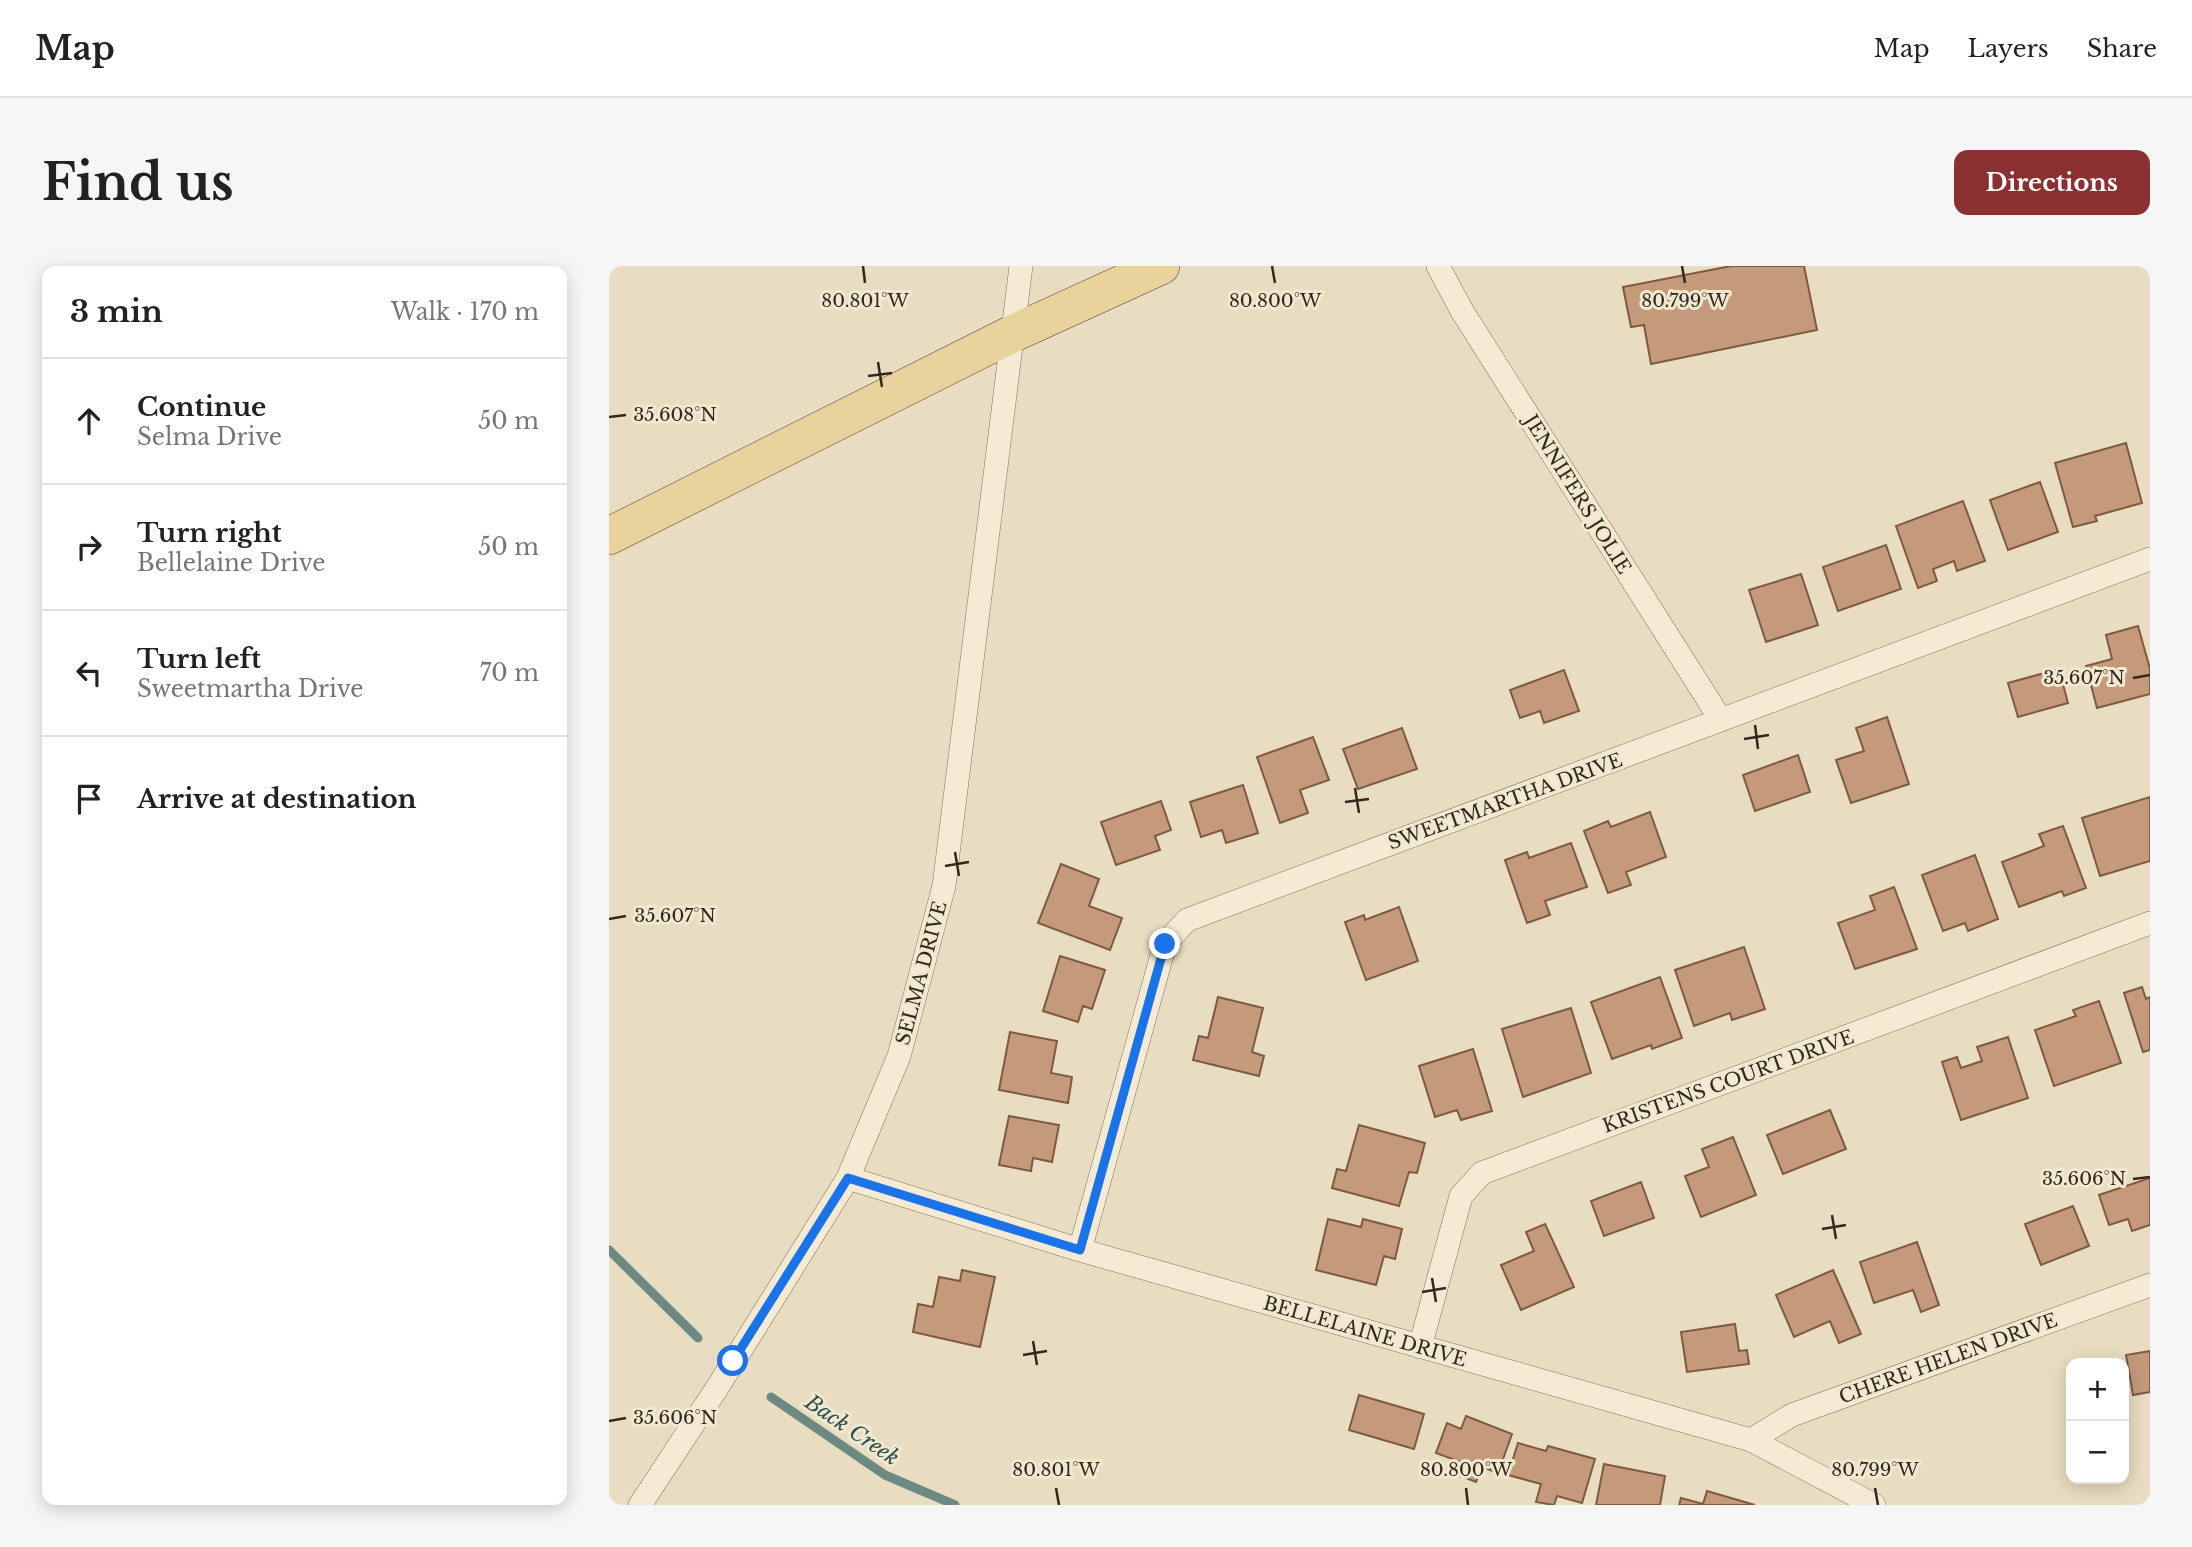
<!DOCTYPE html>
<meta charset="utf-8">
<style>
body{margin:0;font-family:"Libre Baskerville",serif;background:#f6f6f6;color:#222}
.controls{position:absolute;right:21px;bottom:21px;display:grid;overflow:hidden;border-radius:14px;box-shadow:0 4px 18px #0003}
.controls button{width:63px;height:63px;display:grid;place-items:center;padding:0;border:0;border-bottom:2px solid #e0e0e0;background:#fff;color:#222;font:35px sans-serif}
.stop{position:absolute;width:21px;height:21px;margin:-16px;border:5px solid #1a73e8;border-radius:50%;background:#fff}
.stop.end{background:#1a73e8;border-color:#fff;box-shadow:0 2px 7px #0008}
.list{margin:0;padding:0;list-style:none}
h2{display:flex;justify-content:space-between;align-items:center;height:91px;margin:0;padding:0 28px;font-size:30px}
h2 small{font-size:23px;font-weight:400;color:#767676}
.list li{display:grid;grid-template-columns:46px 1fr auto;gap:21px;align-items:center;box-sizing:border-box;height:126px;padding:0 28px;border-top:2px solid #e0e0e0}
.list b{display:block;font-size:26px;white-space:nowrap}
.list p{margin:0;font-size:23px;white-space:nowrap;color:#767676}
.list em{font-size:23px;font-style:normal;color:#767676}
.icon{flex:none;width:38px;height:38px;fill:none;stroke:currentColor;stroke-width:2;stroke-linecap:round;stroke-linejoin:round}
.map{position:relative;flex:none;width:1541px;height:1239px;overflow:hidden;border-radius:14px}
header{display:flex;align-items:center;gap:42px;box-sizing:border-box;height:98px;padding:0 35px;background:#fff;border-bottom:2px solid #e0e0e0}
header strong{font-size:33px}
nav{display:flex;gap:38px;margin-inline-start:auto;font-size:24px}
.intro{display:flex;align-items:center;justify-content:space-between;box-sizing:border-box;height:168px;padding:0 42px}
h1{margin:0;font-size:49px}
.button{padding:18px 32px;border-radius:14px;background:#8a3030;color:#fff;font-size:24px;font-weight:700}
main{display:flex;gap:42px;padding:0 42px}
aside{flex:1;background:#fff;border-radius:14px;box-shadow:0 4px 18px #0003}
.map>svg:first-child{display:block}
</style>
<header>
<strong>Map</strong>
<nav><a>Map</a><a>Layers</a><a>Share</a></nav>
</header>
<div class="intro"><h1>Find us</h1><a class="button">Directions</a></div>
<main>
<aside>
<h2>3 min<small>Walk · 170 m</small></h2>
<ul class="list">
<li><svg class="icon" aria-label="ahead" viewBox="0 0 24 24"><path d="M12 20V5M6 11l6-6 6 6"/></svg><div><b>Continue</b><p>Selma Drive</p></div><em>50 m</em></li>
<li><svg class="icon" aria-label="right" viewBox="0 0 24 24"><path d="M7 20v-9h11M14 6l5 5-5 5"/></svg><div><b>Turn right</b><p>Bellelaine Drive</p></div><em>50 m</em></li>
<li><svg class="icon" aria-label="left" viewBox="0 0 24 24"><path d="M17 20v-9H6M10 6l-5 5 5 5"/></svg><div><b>Turn left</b><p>Sweetmartha Drive</p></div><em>70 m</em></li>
<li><svg class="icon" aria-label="arrive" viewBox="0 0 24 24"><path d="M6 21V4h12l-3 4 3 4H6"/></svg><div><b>Arrive at destination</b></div></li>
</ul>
</aside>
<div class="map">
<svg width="1541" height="1239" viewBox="0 0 1541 1239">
<rect width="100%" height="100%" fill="#e9ddc1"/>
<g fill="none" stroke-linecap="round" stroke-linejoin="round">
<path stroke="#6c8982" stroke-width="9" d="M0,984L89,1072
M162,1131L276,1209L346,1239"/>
</g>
<path fill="#c49a7b" stroke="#7e5a43" stroke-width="2" d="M1122,0H1195L1208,64L1042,98L1035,59L1022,61L1014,21Z
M1517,177L1533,237L1486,250L1488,255L1464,261L1446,197Z
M1431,216L1449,266L1399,284L1381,234Z
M1354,235L1376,295L1348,305L1345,295L1324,303L1328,315L1309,322L1287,260Z
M1277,279L1292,323L1229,345L1214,301Z
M1192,308L1209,359L1157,376L1140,324Z
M1529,360L1541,403V428L1488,442L1477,400L1503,393L1497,369Z
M1450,403L1459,437L1409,451L1399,417Z
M955,404L970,445L935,457L931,445L911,452L901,424Z
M1278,451L1300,518L1242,537L1227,494L1255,485L1247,462Z
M793,462L808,503L749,523L734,483Z
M704,471L720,514L691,524L699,547L671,557L648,491Z
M1189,489L1201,526L1146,545L1134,509Z
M634,519L649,567L617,577L613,564L592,571L581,536Z
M1541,531V595L1491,610L1473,552Z
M552,535L562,564L546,570L551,584L507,599L492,556Z
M1041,546L1057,591L1017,606L1022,619L999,627L975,565L999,555L1002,561Z
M1454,560L1477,622L1455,630L1453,625L1410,641L1393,596L1435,580L1430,568Z
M962,577L978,621L936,635L941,649L918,657L896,594L918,586L920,592Z
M1366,589L1389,653L1359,665L1356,657L1334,665L1313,609Z
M452,598L490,613L480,640L513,652L501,684L429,657Z
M1285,621L1308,683L1246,703L1229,657L1266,644L1261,630Z
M790,641L809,695L757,714L736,656L755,649L756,654Z
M1135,681L1156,743L1123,754L1121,747L1085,760L1066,704Z
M451,690L496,704L483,743L474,740L469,756L434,745Z
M1051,711L1073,772L1043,783L1042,779L1003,793L982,736Z
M1533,721L1537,733L1541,731V784L1534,786L1515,727Z
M609,731L654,742L643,786L655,790L650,810L584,794L590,770L599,772Z
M1490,735L1512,797L1445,820L1426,764L1467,750L1464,744Z
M962,742L982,807L914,831L893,763Z
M401,766L448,775L442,807L463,811L459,837L390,824Z
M1399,771L1419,832L1352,854L1333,796L1348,791L1352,802L1373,795L1368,781Z
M864,783L883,845L852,854L848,844L826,851L810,800Z
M1221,844L1237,883L1174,908L1158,869Z
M400,850L450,859L443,896L424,892L422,905L390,899Z
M750,859L816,877L808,907L800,906L790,940L723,922L728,903L737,905Z
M1124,871L1147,929L1092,951L1076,910L1100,901L1093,883Z
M1541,912V959L1523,965L1519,953L1500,959L1490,929Z
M1032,916L1045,952L995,970L982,935Z
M1464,940L1480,980L1432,999L1416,958Z
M719,953L752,961L754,953L793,963L786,993L775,990L767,1019L707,1004Z
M936,958L965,1021L912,1044L892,999L925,985L917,966Z
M1308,976L1330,1039L1312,1046L1304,1024L1265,1037L1251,996Z
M353,1004L386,1011L371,1081L304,1066L309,1038L324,1041L330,1011L351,1015Z
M1224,1004L1252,1068L1230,1077L1221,1055L1185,1071L1167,1029Z
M1126,1058L1130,1085L1138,1084L1140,1098L1078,1106L1072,1066Z
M1541,1085V1126L1524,1129L1517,1089Z
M750,1129L815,1148L805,1183L740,1164Z
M857,1150L903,1168L889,1207L873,1201L867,1216L849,1209L854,1197L827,1187L838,1157L852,1163Z
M909,1177L937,1185L939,1180L986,1193L973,1237L948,1230L945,1239L927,1236L932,1218L899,1209Z
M995,1198L1056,1210L1051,1239H987Z
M1098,1225L1146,1239H1070L1072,1232L1094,1238Z"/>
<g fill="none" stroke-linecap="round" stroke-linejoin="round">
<defs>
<path id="minor" d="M829,0L853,45L1112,454
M239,912L471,984L1142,1174L1265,1239
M471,984L556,678L578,654L1541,293
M811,1081L852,930L873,907L1541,657
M1142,1174L1183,1149L1541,1019
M31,1239L110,1119L239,912L290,790L335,620L412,0"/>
<path id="primary" d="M0,270L403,68L552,0"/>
</defs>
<use href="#minor" stroke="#816f5b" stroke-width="24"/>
<use href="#primary" stroke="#4f3e2f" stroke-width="38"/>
<use href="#minor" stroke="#f5ebd4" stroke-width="23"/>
<use href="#primary" stroke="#ead29c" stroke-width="37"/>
</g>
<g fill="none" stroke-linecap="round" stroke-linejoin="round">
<path stroke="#1a73e8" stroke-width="9" d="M124,1095L239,912L471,984L556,678"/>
</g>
<path fill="none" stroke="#32281d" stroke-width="2.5" d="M254,0L256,17M663,0L666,17M1073,0L1076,17M269,96L273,121M259,110L283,107M0,151L17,149M1524,412L1541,409M1146,459L1149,483M1135,473L1160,469M746,522L750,547M736,536L760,533M346,586L350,610M336,600L360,596M0,653L17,650M1524,913L1541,911M1223,949L1227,973M1213,963L1237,959M823,1012L827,1036M813,1026L837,1022M424,1075L428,1099M414,1089L438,1085M0,1155L17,1152M447,1222L450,1239M857,1222L859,1239M1266,1222L1269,1239"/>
<g text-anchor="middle" stroke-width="6" stroke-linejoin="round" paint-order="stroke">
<g font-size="19" fill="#32281d" stroke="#f1e8d0">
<text transform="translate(969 228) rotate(58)" y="7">JENNIFERS JOLIE</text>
<text transform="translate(896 535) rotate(-20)" y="7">SWEETMARTHA DRIVE</text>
<text transform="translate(312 707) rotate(-75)" y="7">SELMA DRIVE</text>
<text transform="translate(1119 815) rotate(-20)" y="7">KRISTENS COURT DRIVE</text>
<text transform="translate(756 1065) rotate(16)" y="7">BELLELAINE DRIVE</text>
<text transform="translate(1339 1092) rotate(-20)" y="7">CHERE HELEN DRIVE</text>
</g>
<g font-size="21" font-style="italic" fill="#2e504f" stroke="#f1e8d0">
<text transform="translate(243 1164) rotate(34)" y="7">Back Creek</text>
</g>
</g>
<g font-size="18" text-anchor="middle" fill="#32281d" stroke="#f1e8d0" stroke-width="6" stroke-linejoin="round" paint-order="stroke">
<text x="256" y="41">80.801°W</text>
<text x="666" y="41">80.800°W</text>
<text x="1076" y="41">80.799°W</text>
<text x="66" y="155">35.608°N</text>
<text x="1475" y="418">35.607°N</text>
<text x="66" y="656">35.607°N</text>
<text x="1475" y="919">35.606°N</text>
<text x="66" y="1158">35.606°N</text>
<text x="447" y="1210">80.801°W</text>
<text x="857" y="1210">80.800°W</text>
<text x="1266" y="1210">80.799°W</text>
</g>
</svg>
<div class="controls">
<button>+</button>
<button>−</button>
</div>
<div class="stop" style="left:124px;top:1095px"></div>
<div class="stop end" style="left:556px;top:678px"></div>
</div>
</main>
